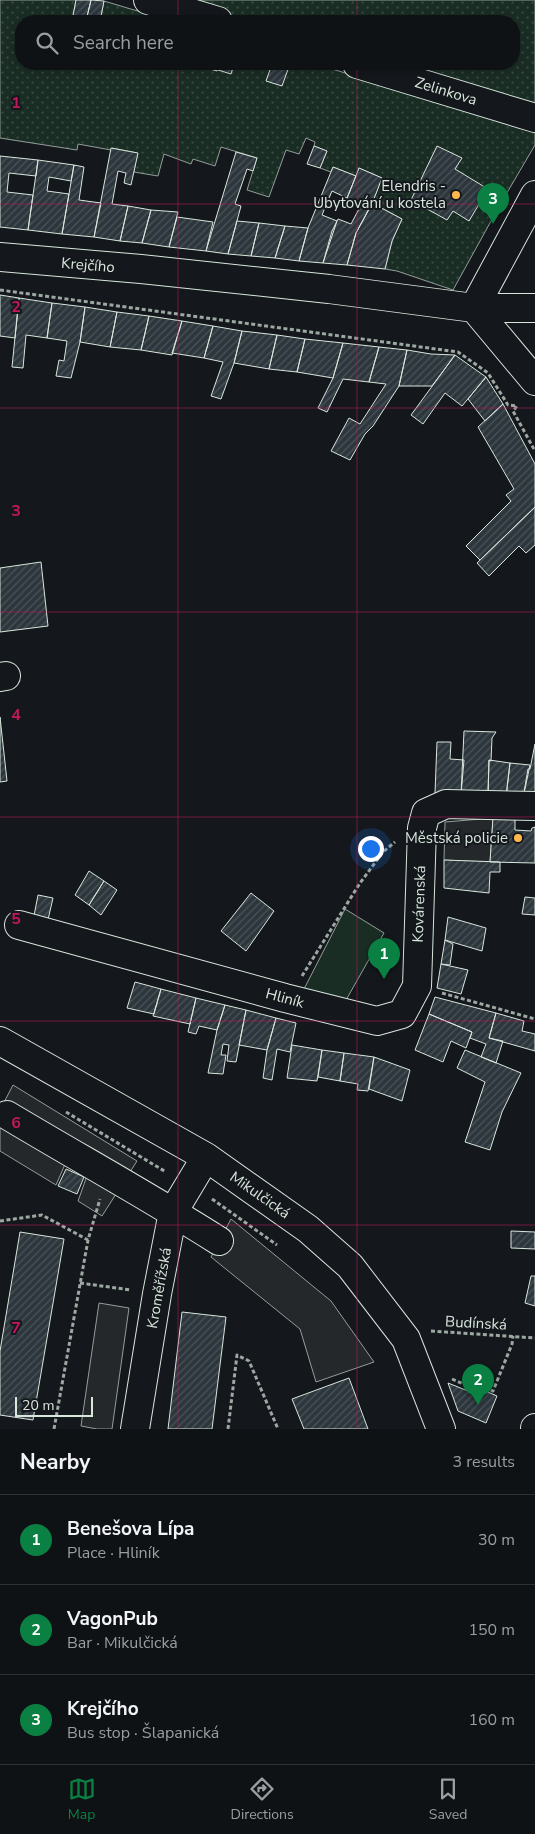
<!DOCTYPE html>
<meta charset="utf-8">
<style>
body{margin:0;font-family:"Nunito Sans",sans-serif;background:#181b1e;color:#f1f3f6}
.scale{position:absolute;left:15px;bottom:12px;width:78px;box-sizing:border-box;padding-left:5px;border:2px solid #d8e6dc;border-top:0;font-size:14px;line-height:18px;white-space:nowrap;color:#d8e6dc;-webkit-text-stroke:4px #14181c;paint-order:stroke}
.you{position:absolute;left:370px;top:848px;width:18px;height:18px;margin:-12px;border:4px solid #fff;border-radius:50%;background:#1a73e8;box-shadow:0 0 0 8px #1a73e833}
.badge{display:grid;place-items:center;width:32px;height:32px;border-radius:50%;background:#0b8043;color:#fff;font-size:16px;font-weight:700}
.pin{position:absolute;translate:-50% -41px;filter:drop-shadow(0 1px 2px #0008)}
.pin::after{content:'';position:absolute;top:26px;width:18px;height:15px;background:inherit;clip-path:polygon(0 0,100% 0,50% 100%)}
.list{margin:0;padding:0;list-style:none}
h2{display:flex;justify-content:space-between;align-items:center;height:65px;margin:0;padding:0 20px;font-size:21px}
h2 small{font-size:16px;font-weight:400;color:#9b9ea0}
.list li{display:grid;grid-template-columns:32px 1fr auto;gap:15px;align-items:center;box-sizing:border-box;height:90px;padding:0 20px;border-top:1px solid #2f3234}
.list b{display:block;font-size:19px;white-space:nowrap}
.list p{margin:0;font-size:16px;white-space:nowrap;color:#9b9ea0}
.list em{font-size:16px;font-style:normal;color:#9b9ea0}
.icon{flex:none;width:28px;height:28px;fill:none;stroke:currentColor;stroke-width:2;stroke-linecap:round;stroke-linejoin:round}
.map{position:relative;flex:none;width:535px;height:1429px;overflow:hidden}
.search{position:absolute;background:#0f1215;box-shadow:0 2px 8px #0003;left:15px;right:15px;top:15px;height:55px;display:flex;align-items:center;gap:12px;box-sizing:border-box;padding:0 18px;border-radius:20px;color:#9b9ea0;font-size:19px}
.sheet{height:335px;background:#0f1215}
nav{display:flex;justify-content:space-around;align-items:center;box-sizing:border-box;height:70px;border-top:1px solid #2f3234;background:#0f1215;font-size:14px;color:#9b9ea0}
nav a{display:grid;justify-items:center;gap:2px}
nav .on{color:#0b8043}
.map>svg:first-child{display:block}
</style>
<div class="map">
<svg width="535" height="1429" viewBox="0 0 535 1429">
<defs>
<pattern id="garden-dots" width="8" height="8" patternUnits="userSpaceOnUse" patternTransform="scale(1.25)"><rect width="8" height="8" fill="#1a2d24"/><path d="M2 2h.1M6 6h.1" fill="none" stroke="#3b4b43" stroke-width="1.8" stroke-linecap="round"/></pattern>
<pattern id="building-hatch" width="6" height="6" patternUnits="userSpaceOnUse" patternTransform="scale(1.25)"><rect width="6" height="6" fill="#2c363c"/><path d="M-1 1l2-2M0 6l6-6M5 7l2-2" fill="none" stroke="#4a5358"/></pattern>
</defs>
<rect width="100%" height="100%" fill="#14181c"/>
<path fill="#1a2d24" stroke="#939e99" d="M345,909L384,933L346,1000L304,989Z"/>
<path fill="url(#garden-dots)" stroke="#939e99" d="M0,0H76L72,21H21V64H193L231,73L234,64H315L535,129V145L501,203L453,290L397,271L385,269L392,241L402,219L372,203L382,178L359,168L356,176L333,167L331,172L320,168L327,151L314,146L315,142L306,138L299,154L286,150L269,197L247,190L257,158L221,147L215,166L193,159L191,164L164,154L158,176L134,172L137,153L112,148L111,150L78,144L77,150L0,138Z
M168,0H535V108L384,64H514V21H240Z
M104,1L171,21H100Z"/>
<path fill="#24282b" stroke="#939e99" d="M493,818L490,862L444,860L445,822Z
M13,1085L137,1161L102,1216L78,1201L88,1173L66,1162L56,1185L0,1151V1110Z
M231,1219L331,1301L374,1362L316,1382L300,1329L211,1257Z
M99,1303L129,1308L112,1429H97L81,1426Z"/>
<path fill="url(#building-hatch)" stroke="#d8e6dc" d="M76,0H91L86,21H72Z
M91,0L104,1L100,21H86Z
M193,64H219L217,71Z
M219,64H234L231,74L218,70Z
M272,64H290L282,86L266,81Z
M314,146L327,151L320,168L307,164Z
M437,146L462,158L455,169L488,189L469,221L453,211L447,220L411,200Z
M111,148L138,153L131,185L124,183L126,173L118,171L112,204L128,206L120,241L94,237Z
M236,152L257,158L253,171L247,169L235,204L241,206L228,254L206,251Z
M0,156L38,160L36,176L9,173L7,192L33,195L28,230L0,227Z
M38,160L74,165L71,181L49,177L47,191L69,194L62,234L28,230Z
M74,165L84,167L79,200L101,203L94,237L62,234Z
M333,167L356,176L347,198L332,191L322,215L337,221L323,263L299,261L308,228Z
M359,168L382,178L372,204L356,233L347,265L323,263L332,231L338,219L351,224L360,207L346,201Z
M372,203L402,219L392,241L385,269L347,265L356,233Z
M128,206L151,210L142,243L120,241Z
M151,210L178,212L169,247L142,243Z
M177,217L213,222L206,251L169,247Z
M237,221L259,223L251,256L228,254Z
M259,223L285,226L275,258L251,256Z
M285,226L308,228L299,261L275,258Z
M0,295L19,298L15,338L0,336Z
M19,298L52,303L47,338L26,335L23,368L12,367Z
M52,303L85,307L80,342L71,378L56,376L59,360L64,361L67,341L47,338Z
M85,307L117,312L110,347L80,342Z
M117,312L149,316L141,350L110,347Z
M149,316L182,321L172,355L141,350Z
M182,321L213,326L204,358L172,353Z
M213,326L242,331L234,363L221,399L211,396L223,362L204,358Z
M242,331L277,335L269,369L234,363Z
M277,335L305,339L297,372L269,369Z
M305,339L343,343L333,378L297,372Z
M343,343L379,347L369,382L343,379L327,412L318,408L333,378Z
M379,347L407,350L399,386L373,426L365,434L350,460L331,451L349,418L360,424L386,384L369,382Z
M407,350L431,354L455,355L432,386H399Z
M455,355L486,377L462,406L445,393L423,424L411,415Z
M486,377L503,404L485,421L468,399Z
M503,404L535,464V507L480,560L466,546L511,501L506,495L514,489L478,427Z
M535,507V545L526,553L519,546L489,576L477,563Z
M41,562L48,626L0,632V568Z
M0,717L7,781L0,782Z
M464,731L496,732L492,738L491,761L489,760L488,795H461Z
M437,742H451L450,759L464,760L461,795L435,793Z
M535,744V798H523L528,769H530Z
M489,760L510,763L506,797L488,795Z
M510,763L530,765L523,798L506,797Z
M515,816V830L531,831L532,828L535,827V863L490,862L493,818Z
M444,860L500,862V872H490L489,893L444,888Z
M89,871L104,881L89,905L75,895Z
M104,881L117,890L101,915L89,905Z
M251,893L274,911L246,951L221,931Z
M38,895L53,898L47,924L33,921Z
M525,897L535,898V915L522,914Z
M448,917L486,928L482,951L445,940Z
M445,940L453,944L450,965L441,964Z
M441,964L468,970L461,994L437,988Z
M135,982L161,989L154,1014L127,1008Z
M161,989L196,998L190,1024L153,1016Z
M435,997L496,1013L489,1038L503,1041L496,1063L481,1057L486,1044L470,1038L472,1032L429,1014Z
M196,998L225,1005L217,1030L199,1026L196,1034L188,1032Z
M225,1005L246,1010L236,1062L227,1061L229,1045L223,1044L221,1055H226L223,1074L208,1073L217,1030Z
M246,1010L276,1018L267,1050L239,1045Z
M496,1013L524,1021L522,1031L535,1034V1051L489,1038Z
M429,1014L472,1032L466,1048L451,1041L443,1062L415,1050Z
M276,1018L296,1023L290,1052L277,1049L272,1080L263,1078L267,1050Z
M292,1045L322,1050L317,1081L287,1078Z
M322,1050L344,1053L340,1081L318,1077Z
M465,1050L521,1073L502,1112L490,1150L465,1142L485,1082L457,1068Z
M344,1053L374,1057L368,1091L357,1090L358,1084L340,1081Z
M374,1057L410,1070L402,1101L369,1089Z
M66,1169L84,1177L77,1194L58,1186Z
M511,1231L535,1232V1249L511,1248Z
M20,1232L64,1239L33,1420L0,1415V1351Z
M531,1276H535V1306L525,1303Z
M182,1312L226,1317L212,1429H168Z
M349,1378L368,1429H304L292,1399Z
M448,1383L478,1395L481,1389L497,1396L486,1423L458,1411Z"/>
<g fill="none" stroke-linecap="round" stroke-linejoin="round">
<defs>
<path id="minor" d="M148,0L218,21
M357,64L535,118
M0,257L141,269L329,289L474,308H535
M474,308L535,195
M474,308L535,381
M0,677L6,676
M19,925L285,998L377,1021L402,1014L417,986L422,828L426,813L446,804L535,806
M0,1041L206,1157L308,1229L350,1266L406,1339L441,1429
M7,1115C77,1157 150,1197 219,1241
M135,1429L157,1294L173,1212L206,1157
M535,1429V1428"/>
</defs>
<use href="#minor" stroke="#d8e6dc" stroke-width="30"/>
<path stroke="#9da8a2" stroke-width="3" stroke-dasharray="4 2.5" stroke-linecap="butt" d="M0,290L458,352L488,373L508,405L517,406L513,411L535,451
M302,976L360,883L383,852L395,842
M442,993L535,1019
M66,1112L166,1172
M212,1199L277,1245
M0,1221L42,1215L88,1240
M80,1283L131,1290
M431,1331L535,1338
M452,1379L477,1390L479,1385L493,1391L512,1344L513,1336
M54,1429L88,1240L100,1199
M228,1429L237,1355L249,1361L278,1429"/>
<use href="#minor" stroke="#14181c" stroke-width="28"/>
</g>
<path fill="none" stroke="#c2185b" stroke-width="1" stroke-opacity="0.55" d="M178,0V21M357,0V21M178,64V1429M357,64V1429M0,204H535M0,408H535M0,612H535M0,817H535M0,1021H535M0,1225H535"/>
<g fill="#ffb74d" stroke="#14181c" stroke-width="2">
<circle cx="456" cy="195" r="5"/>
<circle cx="518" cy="838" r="5"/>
</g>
<g text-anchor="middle" stroke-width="4" stroke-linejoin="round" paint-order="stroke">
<g font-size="15" fill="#d8e6dc" stroke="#14181c">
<text transform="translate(446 91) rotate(17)" y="5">Zelinkova</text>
<text transform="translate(88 265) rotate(5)" y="5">Krejčího</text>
<text transform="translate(419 904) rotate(-88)" y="5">Kovárenská</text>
<text transform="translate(285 998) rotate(15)" y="5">Hliník</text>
<text transform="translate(260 1195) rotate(35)" y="5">Mikulčická</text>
<text transform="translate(159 1288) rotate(-80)" y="5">Kroměřížská</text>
<text transform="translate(476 1323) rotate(3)" y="5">Budínská</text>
</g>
<g font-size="15" fill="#d8e6dc" stroke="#14181c" text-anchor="end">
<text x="446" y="191">Elendris -<tspan x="446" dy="17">Ubytování u kostela</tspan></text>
<text x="508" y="843">Městská policie</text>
</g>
</g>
<g font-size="16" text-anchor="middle" font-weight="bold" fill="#c2185b" stroke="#14181c" stroke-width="4" stroke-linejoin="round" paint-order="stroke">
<text x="16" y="108">1</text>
<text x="16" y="312">2</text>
<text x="16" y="516">3</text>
<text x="16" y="720">4</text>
<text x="16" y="924">5</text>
<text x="16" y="1128">6</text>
<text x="16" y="1333">7</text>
</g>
</svg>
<div class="scale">20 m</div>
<div class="you"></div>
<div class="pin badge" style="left:384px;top:979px">1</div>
<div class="pin badge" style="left:478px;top:1405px">2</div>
<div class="pin badge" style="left:493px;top:224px">3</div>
<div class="search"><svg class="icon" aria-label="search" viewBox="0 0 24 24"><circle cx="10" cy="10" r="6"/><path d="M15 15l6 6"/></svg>Search here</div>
</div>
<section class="sheet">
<h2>Nearby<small>3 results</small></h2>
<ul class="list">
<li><span class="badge">1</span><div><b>Benešova Lípa</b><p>Place · Hliník</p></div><em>30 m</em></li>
<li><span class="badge">2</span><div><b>VagonPub</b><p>Bar · Mikulčická</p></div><em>150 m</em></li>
<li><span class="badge">3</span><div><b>Krejčího</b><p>Bus stop · Šlapanická</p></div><em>160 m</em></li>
</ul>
</section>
<nav>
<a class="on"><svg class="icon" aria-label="map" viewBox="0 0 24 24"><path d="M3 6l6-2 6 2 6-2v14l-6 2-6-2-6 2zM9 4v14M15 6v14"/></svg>Map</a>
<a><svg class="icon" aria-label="directions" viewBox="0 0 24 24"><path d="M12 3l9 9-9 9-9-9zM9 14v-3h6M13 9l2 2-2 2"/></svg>Directions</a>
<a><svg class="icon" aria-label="saved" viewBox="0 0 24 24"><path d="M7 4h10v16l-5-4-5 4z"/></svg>Saved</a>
</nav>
